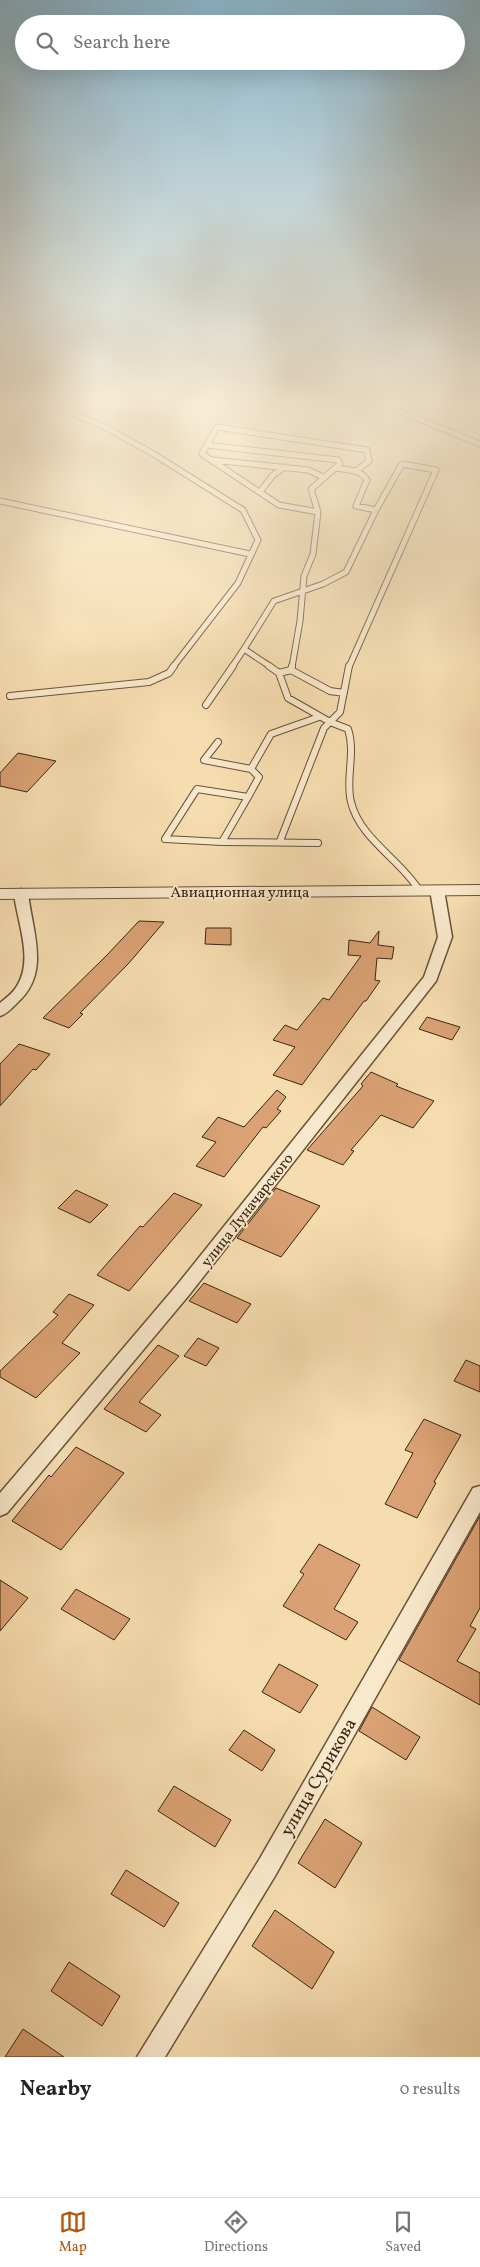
<!DOCTYPE html>
<meta charset="utf-8">
<style>
body{margin:0;font-family:Vollkorn,serif;background:#f6f6f6;color:#222}
.list{margin:0;padding:0;list-style:none}
h2{display:flex;justify-content:space-between;align-items:center;height:65px;margin:0;padding:0 20px;font-size:21px}
h2 small{font-size:16px;font-weight:400;color:#767676}
.icon{flex:none;width:28px;height:28px;fill:none;stroke:currentColor;stroke-width:2;stroke-linecap:round;stroke-linejoin:round}
.map{position:relative;flex:none;width:480px;height:2057px;overflow:hidden}
.search{position:absolute;background:#fff;box-shadow:0 5px 20px #0002;left:15px;right:15px;top:15px;height:55px;display:flex;align-items:center;gap:12px;box-sizing:border-box;padding:0 18px;border-radius:28px;color:#767676;font-size:19px}
.sheet{height:140px;background:#fff}
nav{display:flex;justify-content:space-around;align-items:center;box-sizing:border-box;height:70px;border-top:1px solid #e0e0e0;background:#fff;font-size:14px;color:#767676}
nav a{display:grid;justify-items:center;gap:2px}
nav .on{color:#b45309}
.map>svg:first-child{display:block}
</style>
<div class="map">
<svg width="480" height="2057" viewBox="0 0 480 2057">
<rect width="100%" height="100%" fill="#f6ddb0"/>
<filter id="stains"><feTurbulence type="fractalNoise" baseFrequency=".004" numOctaves="4"/><feColorMatrix values="0 0 0 0 .2 0 0 0 0 .09 0 0 0 0 .02 0 0 0 .5 -.17"/></filter>
<radialGradient id="worn" r=".72"><stop offset=".6" stop-color="#630" stop-opacity="0"/><stop offset="1" stop-color="#630" stop-opacity=".3"/></radialGradient>
<path fill="#daa274" stroke="#3c2411" d="M18,753L56,761L27,792L0,786V773Z
M139,921L164,922L129,963L80,1013L83,1014L69,1028L43,1018L107,955Z
M206,928H231V945L205,944Z
M379,931L378,945L394,947L392,959L377,958L375,980L380,981L366,1001H364L302,1085L273,1075L295,1047L273,1040L285,1025L297,1030L323,998L329,1000L361,956L348,955L349,940L370,943Z
M427,1017L460,1027L452,1040L419,1029Z
M19,1044L50,1054L36,1070L33,1069L0,1106V1064Z
M371,1072L398,1084L396,1086L434,1101L413,1128L381,1115L351,1150L354,1151L343,1165L307,1150L363,1086L361,1084Z
M277,1090L286,1097L277,1109L281,1111L266,1128L263,1127L224,1177L196,1166L216,1142L202,1137L218,1117L244,1127Z
M276,1188L320,1206L281,1257L237,1238Z
M76,1190L108,1205L90,1223L58,1208Z
M174,1193L202,1205L129,1291L97,1275L140,1226L143,1227Z
M204,1283L251,1304L237,1323L189,1301Z
M69,1294L94,1305L62,1343L80,1353L36,1398L0,1377V1371L58,1315L53,1312Z
M198,1338L219,1348L206,1366L184,1356Z
M158,1345L179,1356L139,1402L161,1415L146,1432L104,1409Z
M466,1360L480,1366V1392L454,1381Z
M424,1419L461,1435L434,1482L436,1483L417,1518L385,1504L413,1453L405,1450Z
M76,1447L124,1473L61,1550L12,1521L49,1475L51,1477Z
M480,1516V1608L470,1626L476,1629L457,1661L480,1673V1705L399,1660Z
M319,1544L360,1565L334,1609L358,1622L346,1640L283,1606L304,1574L300,1572Z
M0,1580L28,1598L0,1631Z
M76,1589L130,1619L114,1640L61,1609Z
M279,1664L318,1685L300,1713L262,1692Z
M372,1707L420,1737L406,1760L359,1731Z
M244,1730L275,1750L262,1771L229,1750Z
M174,1786L231,1820L215,1847L158,1811Z
M325,1819L362,1843L335,1888L298,1863Z
M126,1870L179,1903L164,1927L111,1894Z
M275,1910L334,1952L312,1989L252,1946Z
M69,1962L120,1996L102,2026L51,1991Z
M23,2029L64,2057H5Z"/>
<g fill="none" stroke-linecap="round" stroke-linejoin="round">
<defs>
<path id="service-far1" d="M53,405L101,425L152,453L243,510L258,540L238,583L173,667
M385,405L480,444
M207,445L338,460L340,464L311,489L318,512L313,554L304,576L300,621L292,667
M212,460L308,470L323,477
M336,468C348,470 360,469 367,480L356,506L376,510
M260,492L273,475L285,467
M0,501L250,554
M318,512L279,505L202,454L217,427L367,450L369,461L356,471
M232,667L244,649
M271,667L244,649L274,601L323,584L346,572L376,510L402,464L436,470L349,667"/>
<path id="service" d="M269,666L279,673L288,698L330,722
M291,670L330,691L344,693
M279,673L291,670L292,666
M10,696L149,682L169,673L174,666
M206,705L233,666
M330,722L348,729C356,754 345,778 351,802C360,839 400,859 419,890
M330,722L340,712L349,666
M218,742L204,760L251,769L271,734L319,717
M197,789L248,797L222,842L165,839Z
M248,797L259,777L251,769
M280,841L324,728L330,722
M222,842L318,843"/>
<path id="minor" d="M437,886L444,890L452,937L436,981L189,1295L7,1513L0,1516V1493L177,1285L424,977L438,937L430,890Z
M21,889L28,893C32,931 51,972 18,1002C13,1007 7,1014 0,1016V1003C6,998 13,993 17,986C34,959 17,922 14,893Z
M480,1486V1512L275,1876L165,2057H137L259,1860L473,1488Z"/>
<path id="tertiary" d="M480,885V895L0,899V889Z"/>
</defs>
<use href="#service-far1" stroke="#6a5239" stroke-width="7"/>
<use href="#service" stroke="#6a5239" stroke-width="8"/>
<use href="#minor" stroke="#6a5239" stroke-width="3"/>
<use href="#tertiary" stroke="#6a5239" stroke-width="2"/>
<use href="#service-far1" stroke="#f9e9cc" stroke-width="5"/>
<use href="#service" stroke="#f9e9cc" stroke-width="6"/>
<use href="#minor" fill="#f9e9cc" fill-rule="evenodd"/>
<use href="#tertiary" fill="#f9e9cc" fill-rule="evenodd"/>
</g>
<linearGradient id="sky" x2="0" y2="1"><stop stop-color="#8ab7cf"/><stop offset="0.58" stop-color="#fbf0db"/><stop offset="1" stop-color="#fbf0db" stop-opacity="0"/></linearGradient>
<rect width="480" height="693" fill="url(#sky)"/>
<g text-anchor="middle" stroke-width="4" stroke-linejoin="round" paint-order="stroke">
<g font-size="15" fill="#3c2411" stroke="#f9e9cc">
<text x="240" y="897">Авиационная улица</text>
<text transform="translate(247 1210) rotate(-52)" y="5">улица Луначарского</text>
</g>
<g font-size="18" fill="#3c2411" stroke="#f9e9cc">
<text transform="translate(318 1777) rotate(-60)" y="6">улица Сурикова</text>
</g>
</g>
<rect width="100%" height="100%" filter="url(#stains)"/>
<rect width="100%" height="100%" fill="url(#worn)"/>
</svg>
<div class="search"><svg class="icon" aria-label="search" viewBox="0 0 24 24"><circle cx="10" cy="10" r="6"/><path d="M15 15l6 6"/></svg>Search here</div>
</div>
<section class="sheet">
<h2>Nearby<small>0 results</small></h2>
<ul class="list">
</ul>
</section>
<nav>
<a class="on"><svg class="icon" aria-label="map" viewBox="0 0 24 24"><path d="M3 6l6-2 6 2 6-2v14l-6 2-6-2-6 2zM9 4v14M15 6v14"/></svg>Map</a>
<a><svg class="icon" aria-label="directions" viewBox="0 0 24 24"><path d="M12 3l9 9-9 9-9-9zM9 14v-3h6M13 9l2 2-2 2"/></svg>Directions</a>
<a><svg class="icon" aria-label="saved" viewBox="0 0 24 24"><path d="M7 4h10v16l-5-4-5 4z"/></svg>Saved</a>
</nav>
